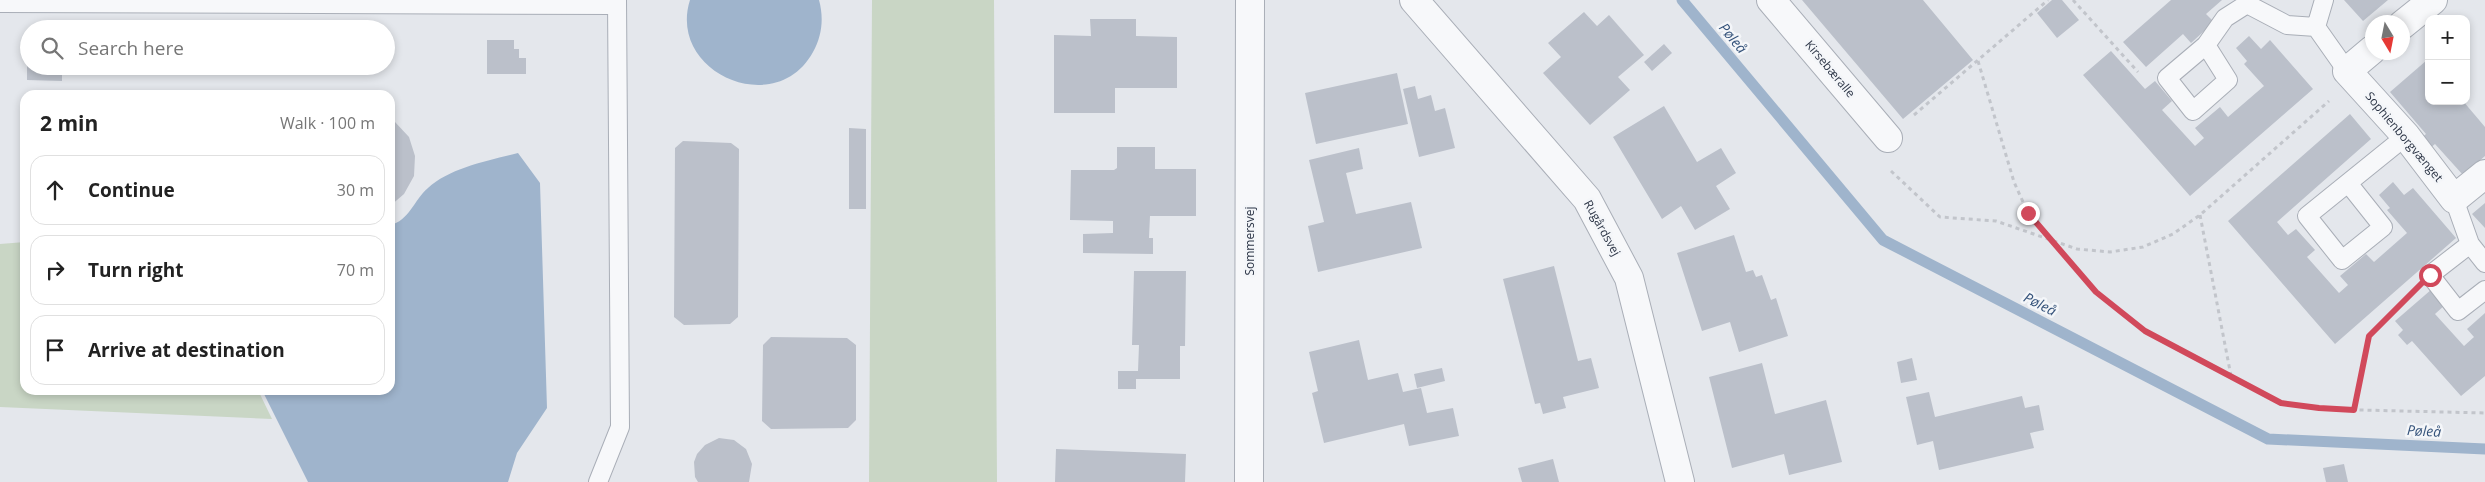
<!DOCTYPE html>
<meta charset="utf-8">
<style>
body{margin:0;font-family:"Open Sans",sans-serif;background:#f2f2f2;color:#222}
.controls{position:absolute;right:15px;top:15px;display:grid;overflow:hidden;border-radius:10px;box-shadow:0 2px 8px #0003}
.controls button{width:45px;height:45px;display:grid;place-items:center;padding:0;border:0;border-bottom:1px solid #e0e0e0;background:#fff;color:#222;font:25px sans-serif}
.compass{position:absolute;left:2365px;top:15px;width:45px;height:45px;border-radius:50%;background:#fff;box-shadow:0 2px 8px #0003;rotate:170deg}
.stop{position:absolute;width:15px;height:15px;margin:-11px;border:4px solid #d1495b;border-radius:50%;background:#fff}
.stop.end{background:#d1495b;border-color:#fff;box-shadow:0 1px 5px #0008}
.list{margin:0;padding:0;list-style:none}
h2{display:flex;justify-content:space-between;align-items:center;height:65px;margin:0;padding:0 20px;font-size:21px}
h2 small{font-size:16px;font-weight:400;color:#767676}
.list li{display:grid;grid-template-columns:32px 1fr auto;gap:15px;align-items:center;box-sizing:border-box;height:70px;margin:0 10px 10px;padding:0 10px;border:1px solid #e0e0e0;border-radius:15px}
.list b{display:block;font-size:19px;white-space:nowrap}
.list em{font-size:16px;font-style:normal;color:#767676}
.icon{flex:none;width:28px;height:28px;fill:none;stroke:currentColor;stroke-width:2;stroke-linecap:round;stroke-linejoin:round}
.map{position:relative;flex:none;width:2485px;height:482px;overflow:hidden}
.search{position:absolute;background:#fff;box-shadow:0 2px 8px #0003;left:20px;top:20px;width:375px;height:55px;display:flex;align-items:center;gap:12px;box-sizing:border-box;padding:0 18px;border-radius:28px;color:#767676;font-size:19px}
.panel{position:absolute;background:#fff;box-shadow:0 2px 8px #0003;left:20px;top:90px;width:375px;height:305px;border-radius:15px}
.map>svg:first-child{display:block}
</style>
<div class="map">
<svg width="2485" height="482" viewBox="0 0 2485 482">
<rect width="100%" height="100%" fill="#e4e7ec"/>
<path fill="#c9d6c5" d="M872,0H994L997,482H869Z
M25,242V390H258L272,419L0,407V244Z"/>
<path fill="#9fb4cc" d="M690,0H819C824,18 822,36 813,52C776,120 667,73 690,0Z
M518,153L540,183L547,408L517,453L508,482H308L262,390H390V225C409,221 414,200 428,188C449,168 490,160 518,153Z"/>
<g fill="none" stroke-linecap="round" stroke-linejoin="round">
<path stroke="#9fb4cc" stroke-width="11" d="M1682,0L1883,240L2268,439L2485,449"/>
</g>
<path fill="#bbc0ca" d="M1802,0H1923L1973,60L1903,119Z
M2052,0H2062L2079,20L2057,38L2037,13Z
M2171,0H2222L2206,14L2214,22L2191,43L2183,34L2146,67L2123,42Z
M2344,0H2388L2363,21Z
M1584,12L1597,26L1609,15L1644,55L1618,77L1630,90L1590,125L1543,73L1561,57L1548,43Z
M1090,19H1136V36L1177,37V88H1115V113H1054V35L1091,36Z
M2249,36L2261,49L2270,40L2313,89L2190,196L2083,75L2111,51L2145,89L2155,81L2172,101L2162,110L2195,146L2204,138L2195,128L2220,107L2228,117L2264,86L2244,64L2247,61L2236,48Z
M487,40H514V49H519V58H526V74H487Z
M1664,44L1672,53L1652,71L1644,62Z
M2427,60L2429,63V101H2463L2485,127V156L2463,175L2435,144L2429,149L2420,139L2426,134L2390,92Z
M27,66H62V81L27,80Z
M1397,73L1408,124L1316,144L1305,93Z
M1415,86L1418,99L1431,95L1435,111L1445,108L1455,148L1419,157L1403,89Z
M1664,106L1697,162L1721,148L1736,173L1716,186L1730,209L1695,230L1681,206L1662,219L1613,137Z
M2350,114L2371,139L2277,222L2288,235L2296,229L2315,250L2307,257L2339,293L2348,285L2340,276L2366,254L2374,262L2407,233L2387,210L2390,208L2379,195L2393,182L2404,195L2413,188L2456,238L2335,344L2228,221Z
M390,119L395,122L409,137L415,156L414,176L404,194L390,206Z
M849,128L866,129V209H849Z
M683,141L731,143L739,149L738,317L730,324L684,325L674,317L675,148Z
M1117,147H1155V169H1196V216H1150L1149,238H1153V254L1083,253V234L1113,233V221L1070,220L1071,170H1114L1117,168Z
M1359,148L1363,169L1346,173L1356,214L1411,202L1422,248L1318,272L1308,226L1324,222L1309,160Z
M2485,203V228L2472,214Z
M1734,235L1746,272L1753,270L1756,277L1762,275L1771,300L1776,298L1788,336L1739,352L1730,322L1702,331L1677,253Z
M1554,266L1578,361L1591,358L1599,388L1563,397L1566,408L1543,414L1540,403L1535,404L1503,279Z
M1134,271H1186L1185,346H1180V379H1136V389H1118V371H1138L1139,345H1132Z
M2432,289L2446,304L2435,314L2464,346L2474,337L2467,329L2485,313V376L2461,396L2412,341L2407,345L2398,335L2403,330L2395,321Z
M771,337L847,338L856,345V420L848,428L771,429L762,421L763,345Z
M1359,340L1368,380L1398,373L1403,392L1421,388L1427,413L1453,408L1459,436L1409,446L1404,424L1324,443L1312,393L1318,391L1309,352Z
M1912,358L1917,380L1901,383L1897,362Z
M1762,363L1775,414L1826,400L1842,462L1789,475L1784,454L1732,468L1709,377Z
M1442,368L1445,381L1417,388L1414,374Z
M1929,392L1935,417L2022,396L2025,408L2039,405L2044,430L2030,433L2034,448L1939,470L1933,441L1917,445L1906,397Z
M719,438L734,440L746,449L752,464L749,482H698L695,477L694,462L697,454L705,445Z
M1056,449L1186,454L1185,482H1055Z
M1553,459L1559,482H1522L1518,468Z
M2344,464L2348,482H2326L2323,468Z"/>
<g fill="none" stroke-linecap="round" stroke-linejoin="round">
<defs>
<path id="lane" d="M2324,0L2316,27L2347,71
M0,3L617,5
M2206,45L2167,78L2193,111L2228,80L2206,45L2225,18L2247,4L2287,25L2316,27
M2348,183L2383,227L2342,260L2307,216L2406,136
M2454,199L2470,244L2485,263
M2470,244L2430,275L2458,311L2485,290
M598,482L620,427L617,0"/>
<path id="street" d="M1414,0L1587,199L1629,278L1680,482
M1771,0L1888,138
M2402,25L2433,0
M2372,50L2347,71L2406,136L2454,199L2485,174
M1249,482L1250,0"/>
</defs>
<use href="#lane" stroke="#a9aeb7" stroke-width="20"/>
<use href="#street" stroke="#a9aeb7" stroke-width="30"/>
<path stroke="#c2c5cb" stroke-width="3" stroke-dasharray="4 4" stroke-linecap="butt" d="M2073,0L2138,72
M1978,61L2014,182L2028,213L2096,292L2145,331L2281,403L2319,409L2485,413
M1914,115L2048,0
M1891,171L1940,217L1996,221L2077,249L2110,252L2143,247L2173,234L2200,215L2329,101
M2200,215L2231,376
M2354,410L2369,336L2410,295"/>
<use href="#lane" stroke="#f7f8fa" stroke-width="18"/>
<use href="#street" stroke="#f7f8fa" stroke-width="28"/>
</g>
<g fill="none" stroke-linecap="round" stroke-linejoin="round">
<path stroke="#d1495b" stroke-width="6" d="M2028,213L2096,292L2145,331L2281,403L2319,408L2354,410L2369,336L2430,275"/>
</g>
<g text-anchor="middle" stroke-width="5" stroke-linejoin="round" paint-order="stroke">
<g font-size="12" fill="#2b3445" stroke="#f4f6f9">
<text transform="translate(1830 69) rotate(50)" y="4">Kirsebæralle</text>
<text transform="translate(2404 137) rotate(50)" y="4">Sophienborgvænget</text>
<text transform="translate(1602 228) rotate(61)" y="4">Rugårdsvej</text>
<text transform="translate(1250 241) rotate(-90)" y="4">Sommersvej</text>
</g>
<g font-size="14" font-style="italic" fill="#34527a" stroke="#f4f6f9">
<text transform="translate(1733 38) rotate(50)" y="5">Pøleå</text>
<text transform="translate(2040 304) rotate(27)" y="5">Pøleå</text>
<text transform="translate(2424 431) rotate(3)" y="5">Pøleå</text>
</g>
</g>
</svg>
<div class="controls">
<button>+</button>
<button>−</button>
</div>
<svg class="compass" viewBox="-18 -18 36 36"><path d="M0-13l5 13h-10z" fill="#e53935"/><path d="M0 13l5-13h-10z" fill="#767676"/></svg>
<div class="stop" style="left:2430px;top:275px"></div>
<div class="stop end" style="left:2028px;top:213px"></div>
<div class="search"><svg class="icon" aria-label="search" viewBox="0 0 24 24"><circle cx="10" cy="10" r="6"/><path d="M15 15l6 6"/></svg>Search here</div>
<section class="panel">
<h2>2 min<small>Walk · 100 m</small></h2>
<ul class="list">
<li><svg class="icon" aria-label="ahead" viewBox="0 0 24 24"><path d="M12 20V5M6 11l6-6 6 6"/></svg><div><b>Continue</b></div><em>30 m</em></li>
<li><svg class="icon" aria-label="right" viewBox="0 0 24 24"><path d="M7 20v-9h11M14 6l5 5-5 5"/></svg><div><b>Turn right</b></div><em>70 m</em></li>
<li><svg class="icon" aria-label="arrive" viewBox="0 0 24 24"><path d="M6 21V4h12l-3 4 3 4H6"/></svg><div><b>Arrive at destination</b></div></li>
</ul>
</section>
</div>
